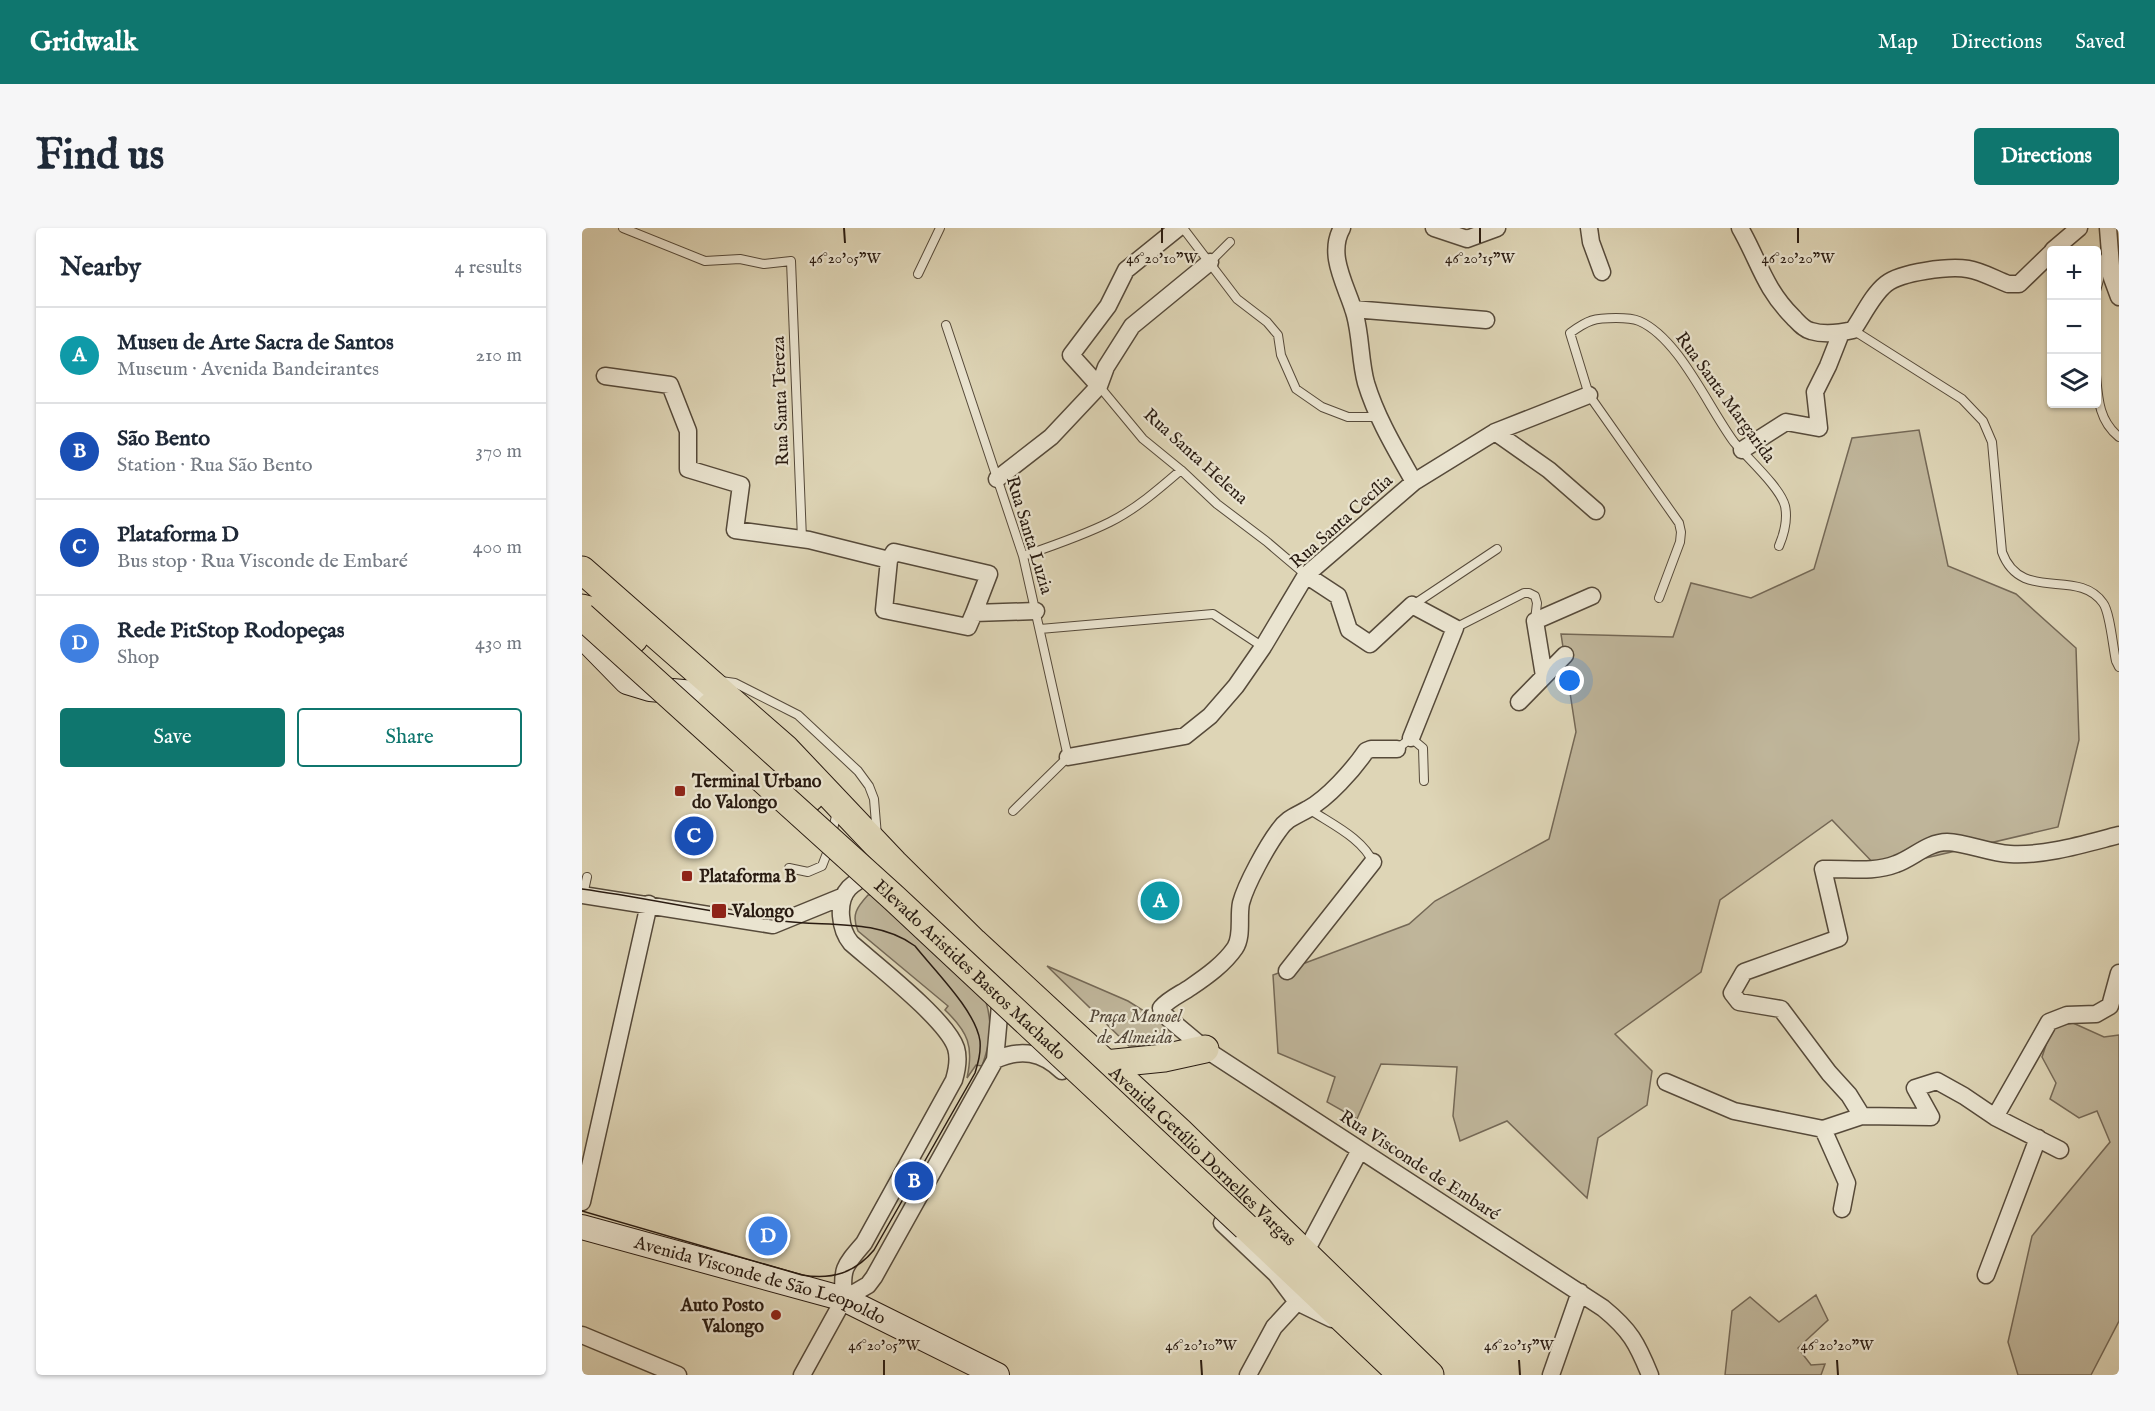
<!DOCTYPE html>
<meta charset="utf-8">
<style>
body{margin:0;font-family:"IM FELL English",serif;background:#f6f6f7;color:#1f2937}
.controls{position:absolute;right:18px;top:18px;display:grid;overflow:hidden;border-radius:6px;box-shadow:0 2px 4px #0004}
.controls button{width:54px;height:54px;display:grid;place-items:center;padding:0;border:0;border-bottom:2px solid #e0e1e3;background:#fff;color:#1f2937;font:30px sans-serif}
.you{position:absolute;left:988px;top:453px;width:21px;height:21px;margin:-15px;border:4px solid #fff;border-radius:50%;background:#1a73e8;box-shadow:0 0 0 9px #1a73e833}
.badge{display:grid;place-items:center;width:39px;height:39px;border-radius:50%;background:#0f766e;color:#fff;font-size:20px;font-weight:700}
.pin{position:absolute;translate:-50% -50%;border:3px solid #fff;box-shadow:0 2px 6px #0006}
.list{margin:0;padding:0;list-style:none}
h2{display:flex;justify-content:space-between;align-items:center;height:78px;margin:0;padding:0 24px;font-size:26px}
h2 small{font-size:20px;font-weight:400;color:#747a83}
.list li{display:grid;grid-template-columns:39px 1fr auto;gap:18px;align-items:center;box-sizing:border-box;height:96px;padding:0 24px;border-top:2px solid #e0e1e3}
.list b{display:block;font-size:22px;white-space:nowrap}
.list p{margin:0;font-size:20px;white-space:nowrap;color:#747a83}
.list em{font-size:20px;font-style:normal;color:#747a83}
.actions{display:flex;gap:12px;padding:18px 24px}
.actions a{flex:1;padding:14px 0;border:2px solid #0f766e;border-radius:6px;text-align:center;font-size:21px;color:#0f766e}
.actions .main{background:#0f766e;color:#fff}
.icon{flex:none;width:33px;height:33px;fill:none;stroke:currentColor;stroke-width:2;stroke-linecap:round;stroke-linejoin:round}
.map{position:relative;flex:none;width:1537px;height:1147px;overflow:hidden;border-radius:6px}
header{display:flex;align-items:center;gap:36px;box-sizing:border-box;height:84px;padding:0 30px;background:#0f766e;color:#fff}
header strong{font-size:28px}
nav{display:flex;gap:33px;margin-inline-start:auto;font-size:21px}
.intro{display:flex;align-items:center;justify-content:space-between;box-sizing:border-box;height:144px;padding:0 36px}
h1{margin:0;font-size:42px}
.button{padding:15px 27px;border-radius:6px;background:#0f766e;color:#fff;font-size:21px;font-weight:700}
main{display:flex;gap:36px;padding:0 36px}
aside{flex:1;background:#fff;border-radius:6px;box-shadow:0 2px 4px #0004}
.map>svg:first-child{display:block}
</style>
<header>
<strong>Gridwalk</strong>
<nav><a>Map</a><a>Directions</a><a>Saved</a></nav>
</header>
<div class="intro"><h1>Find us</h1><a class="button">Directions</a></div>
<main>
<aside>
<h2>Nearby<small>4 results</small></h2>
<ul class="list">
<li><span class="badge" style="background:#0f9aa8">A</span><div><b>Museu de Arte Sacra de Santos</b><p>Museum · Avenida Bandeirantes</p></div><em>210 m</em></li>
<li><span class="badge" style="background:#1a4fb4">B</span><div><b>São Bento</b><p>Station · Rua São Bento</p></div><em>370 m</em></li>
<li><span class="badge" style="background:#1a4fb4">C</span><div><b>Plataforma D</b><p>Bus stop · Rua Visconde de Embaré</p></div><em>400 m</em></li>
<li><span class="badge" style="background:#3f7fe0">D</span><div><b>Rede PitStop Rodopeças</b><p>Shop</p></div><em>430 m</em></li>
</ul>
<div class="actions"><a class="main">Save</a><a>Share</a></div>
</aside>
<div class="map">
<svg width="1537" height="1147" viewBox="0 0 1537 1147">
<rect width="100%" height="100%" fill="#ded5b6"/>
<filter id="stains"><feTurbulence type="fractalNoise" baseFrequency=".00333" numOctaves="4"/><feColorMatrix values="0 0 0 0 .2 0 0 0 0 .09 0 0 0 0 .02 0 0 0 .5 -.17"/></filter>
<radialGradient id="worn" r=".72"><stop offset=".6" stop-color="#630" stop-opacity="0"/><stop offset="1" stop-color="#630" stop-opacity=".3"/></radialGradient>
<path fill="#bfb59a" stroke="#746856" stroke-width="1.5" d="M1337,202L1366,338L1434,366L1494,420L1497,512L1476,599L1297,641L1250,592L1138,672L1119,744L1033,806L1070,843L1065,877L1016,910L1005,970L925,893L878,913L871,888L875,839L799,836L775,891L745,874L753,849L696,825L691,747L827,696L853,673L967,611L994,504L979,406L1091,409L1109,355L1169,370L1232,341L1270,210Z
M286,667H291L404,774C411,797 408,816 400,838L394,837L385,850C392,818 386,804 363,782L366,778L276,703C269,687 275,679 286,667Z
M465,738L546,773L589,800V811L572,818H547Z
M1491,795L1522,809L1537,807V1093L1509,1147H1436L1426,1114L1450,1008L1528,914L1515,883L1497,890L1468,871L1474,855L1460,829L1470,799Z
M1234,1067L1246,1092L1216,1120L1229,1137L1243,1136L1239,1147H1143L1150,1083L1168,1069L1197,1094Z"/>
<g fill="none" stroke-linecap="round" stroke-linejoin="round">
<defs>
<path id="lane" d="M41,0L123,33L158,31L182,36L209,33L220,311
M601,0L655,71L685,94L696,107L699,127L714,161L740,179L766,189H797
M628,34L648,14
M336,46L358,0
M1514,63L1523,29
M364,97L441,328L486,529L431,583
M1271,102L1380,171L1401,193L1410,214L1420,324C1439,376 1496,339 1521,375C1528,384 1531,420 1534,433L1537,439
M1514,147C1516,171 1517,193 1537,209
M517,158L561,211L599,242L635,276L684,313L724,347
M441,328C470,318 500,308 528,294C554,281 577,261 599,242
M1077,370L1098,314L1099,304L1097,295L1007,167L988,105C1006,92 1012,90 1034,90C1041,90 1050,90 1057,93C1097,110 1126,179 1152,214C1166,231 1198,259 1203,278C1206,292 1202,306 1197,318
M831,377L915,321
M873,400L942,365H947L953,368L955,375L953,392
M458,401L631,386L681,419
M139,453L153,455L216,487L276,543L287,558L292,571L295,608
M815,521L829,510L841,520L842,553
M727,581C749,596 781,610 792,636
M207,640L226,644L240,638L247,620L255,583
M1,667L5,649"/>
<path id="street" d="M760,0C744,28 766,60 773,87C779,109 778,133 784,155C795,191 814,222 832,254
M852,0L885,11L915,0
M1007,0L1009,14L1020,44
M1158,0C1177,33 1182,60 1211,89C1216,94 1221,101 1229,103C1242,107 1258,105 1271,102C1281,88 1290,67 1304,56C1319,44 1367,38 1386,41C1399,43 1413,51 1426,56H1437L1470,24
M1526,0L1530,50L1537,69
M1471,22L1497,0
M771,81L904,92
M23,148L88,157L106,203V241L159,257L153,302L227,312L307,332L302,382L386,399L392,385L454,383
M517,158L489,127L526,78L544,42L596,0
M913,204L967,242L1014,283
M1160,222L1204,194L1237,200L1233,164L1246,138L1259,105
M415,251L469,209L517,158L524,139L550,98L628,34
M307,332L312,324L407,346L392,385
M724,347L756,368L767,402L788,416L830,377L873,400L829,510
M962,448L953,393L1010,368
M937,474L983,427
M815,521H789L784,523C771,542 746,570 726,581C714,588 705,590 697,602C685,618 664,656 659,675C656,689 661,708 653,720C642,736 625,748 609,759C599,766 588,770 579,780L580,785L623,821L1021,1080C1048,1102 1055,1115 1068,1147
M486,529L603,508L628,488L654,458L681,419L724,347L832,254L913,204L1007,167
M0,667L191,697L262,668
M705,743L791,634
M413,832C439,820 460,824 480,843
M1084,854L1152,883L1241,901L1280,888L1349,889L1333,860L1355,853L1382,868L1413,889L1478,922
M1280,888L1267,867L1247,845L1199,781L1157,774L1150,765L1162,744L1257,710L1241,641C1266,640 1291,645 1314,636C1331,630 1346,614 1365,614C1386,615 1407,625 1428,626C1464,628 1502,616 1537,607
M1413,889L1467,794L1485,787L1514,786L1528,778L1537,745
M1241,901L1265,955L1260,981
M0,974L67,676
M640,995L694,1046L715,1074L750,1091
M723,1025L778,922
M1404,1047L1456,910
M262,1071C259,1041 262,1038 282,1015L372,852C375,842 377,830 374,820C365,792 294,737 269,715C258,702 254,674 267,660C274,653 284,648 292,644
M0,1107L96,1147
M220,1147L262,1071L286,1057L292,1049L413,832L419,766
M666,1147L692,1099L715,1074
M969,1147L998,1064"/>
<g id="secondary">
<path d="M0,408L45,454L68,461L112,465"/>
<path id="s1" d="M0,999L262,1071L415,1147"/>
</g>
<g id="primary">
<path id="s2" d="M0,342L204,521L312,635L392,714L598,904L848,1147"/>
<path d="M0,380L19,385L52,411"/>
<path d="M128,479L228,570"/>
<path d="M523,836L582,830L623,821"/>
<path d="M664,999L820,1147"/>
</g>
</defs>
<use href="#lane" stroke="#564a3a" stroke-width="10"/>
<use href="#street" stroke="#564a3a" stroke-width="19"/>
<use href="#secondary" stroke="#291b11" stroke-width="26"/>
<use href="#primary" stroke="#291b11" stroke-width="29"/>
<use href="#lane" stroke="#eae4d0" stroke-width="8"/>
<use href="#street" stroke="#eae4d0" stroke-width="16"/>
<use href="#secondary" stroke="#eae4d0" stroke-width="24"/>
<use href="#primary" stroke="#ded5b6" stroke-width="27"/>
<path stroke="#291b11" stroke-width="1.5" d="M0,661C67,670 133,686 200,693C244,699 295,690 333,718C352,742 394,783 398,813C399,825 396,835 393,845L292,1022C273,1045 250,1052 220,1047L0,983"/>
<defs>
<g id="primary-bridge">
<path id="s3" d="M0,388L312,670L664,999"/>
</g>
</defs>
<use href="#primary-bridge" stroke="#291b11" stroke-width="29" stroke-linecap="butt"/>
<use href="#primary-bridge" stroke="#ded5b6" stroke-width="27"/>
</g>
<path fill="none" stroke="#291b11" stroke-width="2" d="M262,0L263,15M580,0V15M898,0V15M1216,0V15M302,1132V1147M619,1132L620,1147M937,1132L938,1147M1255,1132L1256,1147"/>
<g fill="#8f2418" stroke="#eae4d0" stroke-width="2">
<rect x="92" y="557" width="12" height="12" rx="3"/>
<rect x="99" y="642" width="12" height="12" rx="3"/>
<rect x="129" y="675" width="16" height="16" rx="3"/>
<circle cx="194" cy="1087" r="6"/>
</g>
<g text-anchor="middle" stroke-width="4.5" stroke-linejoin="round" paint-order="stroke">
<g font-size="18" fill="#291b11" stroke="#eae4d0">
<text transform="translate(1144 169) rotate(54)" y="6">Rua Santa Margarida</text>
<text transform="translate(198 173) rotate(-92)" y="6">Rua Santa Tereza</text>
<text transform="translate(614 228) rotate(42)" y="6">Rua Santa Helena</text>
<text transform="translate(759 293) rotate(-42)" y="6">Rua Santa Cecília</text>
<text transform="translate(448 307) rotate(73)" y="6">Rua Santa Luzia</text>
<text dy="6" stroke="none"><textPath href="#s3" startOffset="525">Elevado Aristides Bastos Machado</textPath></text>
<text dy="6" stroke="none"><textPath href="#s2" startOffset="854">Avenida Getúlio Dornelles Vargas</textPath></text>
<text transform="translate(838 937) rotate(33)" y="6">Rua Visconde de Embaré</text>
<text dy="6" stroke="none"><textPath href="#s1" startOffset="186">Avenida Visconde de São Leopoldo</textPath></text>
</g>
<g font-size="18" font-weight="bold" fill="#291b11" stroke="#eae4d0" text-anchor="start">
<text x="110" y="559">Terminal Urbano<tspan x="110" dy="21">do Valongo</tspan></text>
<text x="117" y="654">Plataforma B</text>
<text x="150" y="689">Valongo</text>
<text x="182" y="1083" text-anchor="end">Auto Posto<tspan x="182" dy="21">Valongo</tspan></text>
</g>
<g font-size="18" font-style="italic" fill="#56493a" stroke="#eae4d0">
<text x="553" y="794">Praça Manoel<tspan x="553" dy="21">de Almeida</tspan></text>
</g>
</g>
<g font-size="15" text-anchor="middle" fill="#291b11" stroke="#eae4d0" stroke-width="4.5" stroke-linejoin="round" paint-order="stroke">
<text x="263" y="35">46°20'05"W</text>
<text x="580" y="35">46°20'10"W</text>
<text x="898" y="35">46°20'15"W</text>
<text x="1216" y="35">46°20'20"W</text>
<text x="302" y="1122">46°20'05"W</text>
<text x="619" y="1122">46°20'10"W</text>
<text x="937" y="1122">46°20'15"W</text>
<text x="1255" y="1122">46°20'20"W</text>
</g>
<rect width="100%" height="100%" filter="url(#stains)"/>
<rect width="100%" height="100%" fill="url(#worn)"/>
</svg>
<div class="controls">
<button>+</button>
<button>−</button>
<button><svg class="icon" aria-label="layers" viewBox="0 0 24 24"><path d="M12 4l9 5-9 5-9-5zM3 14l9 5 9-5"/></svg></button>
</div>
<div class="you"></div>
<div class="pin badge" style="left:578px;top:673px;background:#0f9aa8">A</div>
<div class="pin badge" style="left:332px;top:953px;background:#1a4fb4">B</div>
<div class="pin badge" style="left:112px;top:608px;background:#1a4fb4">C</div>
<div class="pin badge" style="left:186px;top:1008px;background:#3f7fe0">D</div>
</div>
</main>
